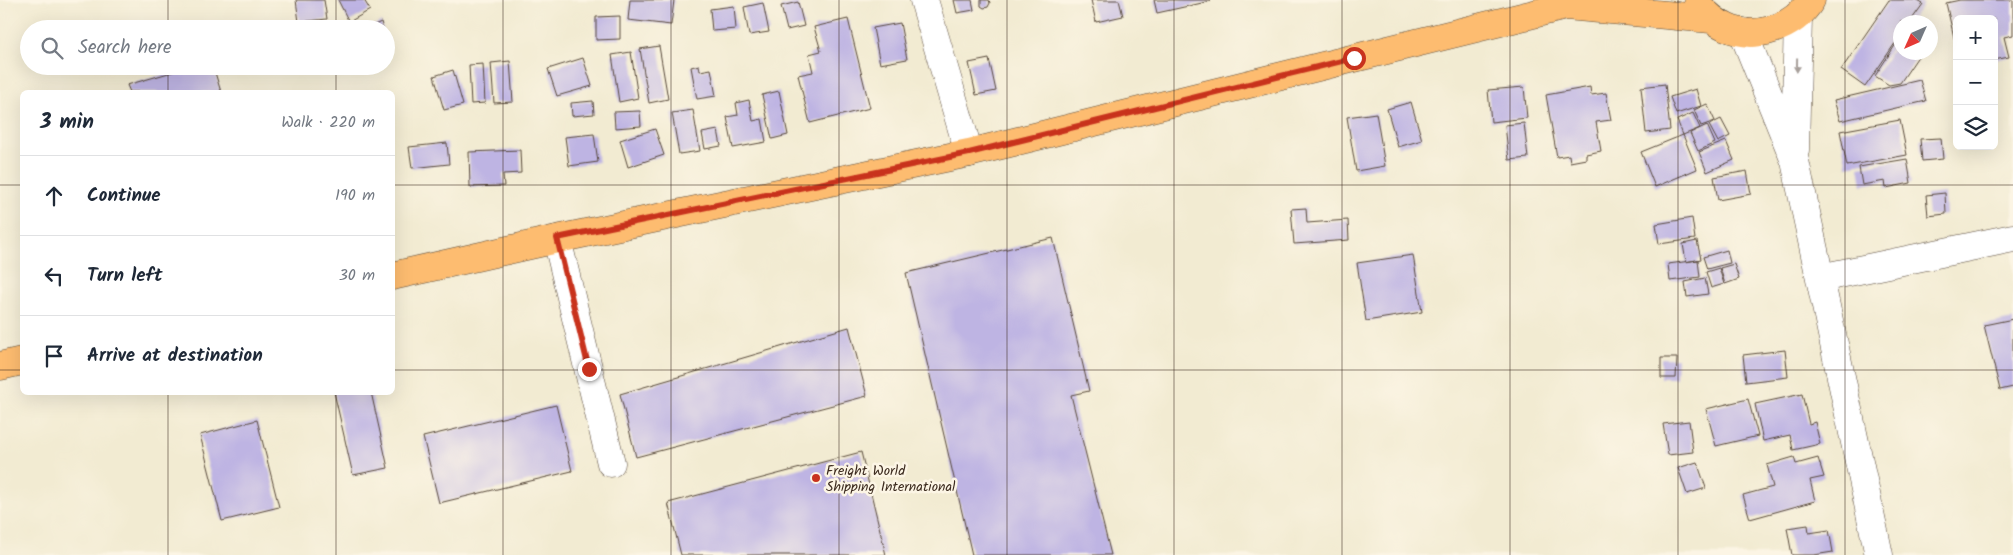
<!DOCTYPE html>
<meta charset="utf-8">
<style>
body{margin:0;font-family:Kalam,sans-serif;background:#f6f6f7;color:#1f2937}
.controls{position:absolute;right:15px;top:15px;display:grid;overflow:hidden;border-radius:8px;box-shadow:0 5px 20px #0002}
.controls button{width:45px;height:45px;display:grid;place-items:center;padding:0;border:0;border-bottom:1px solid #e0e1e3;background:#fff;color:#1f2937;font:25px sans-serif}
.compass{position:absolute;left:1893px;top:15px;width:45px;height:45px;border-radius:50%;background:#fff;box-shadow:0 5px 20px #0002;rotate:225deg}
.stop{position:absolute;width:15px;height:15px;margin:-11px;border:4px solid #c8321e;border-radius:50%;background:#fff}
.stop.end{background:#c8321e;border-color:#fff;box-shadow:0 1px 5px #0008}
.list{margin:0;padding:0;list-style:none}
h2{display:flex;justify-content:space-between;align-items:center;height:65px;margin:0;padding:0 20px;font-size:21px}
h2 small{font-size:16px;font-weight:400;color:#747a83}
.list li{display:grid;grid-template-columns:32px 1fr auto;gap:15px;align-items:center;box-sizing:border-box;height:80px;padding:0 20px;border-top:1px solid #e0e1e3}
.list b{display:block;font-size:19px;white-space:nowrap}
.list em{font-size:16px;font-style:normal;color:#747a83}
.icon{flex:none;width:28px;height:28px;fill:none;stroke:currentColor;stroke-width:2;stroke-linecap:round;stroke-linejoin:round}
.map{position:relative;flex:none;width:2013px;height:555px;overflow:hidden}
.search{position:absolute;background:#fff;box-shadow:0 5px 20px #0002;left:20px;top:20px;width:375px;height:55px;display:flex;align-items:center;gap:12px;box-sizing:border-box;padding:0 18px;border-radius:28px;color:#747a83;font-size:19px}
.panel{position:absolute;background:#fff;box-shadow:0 5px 20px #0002;left:20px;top:90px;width:375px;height:305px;border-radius:8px}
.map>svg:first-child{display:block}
</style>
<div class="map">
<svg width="2013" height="555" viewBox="0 0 2013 555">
<rect width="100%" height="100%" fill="#fcf5e5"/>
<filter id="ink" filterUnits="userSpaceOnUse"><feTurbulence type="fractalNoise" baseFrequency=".02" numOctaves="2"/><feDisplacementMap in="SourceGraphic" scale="10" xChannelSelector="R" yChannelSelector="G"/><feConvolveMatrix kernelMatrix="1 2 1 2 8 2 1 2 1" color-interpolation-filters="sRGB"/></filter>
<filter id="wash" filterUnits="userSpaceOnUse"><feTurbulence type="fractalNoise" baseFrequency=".0096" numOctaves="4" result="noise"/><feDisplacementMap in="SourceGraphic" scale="20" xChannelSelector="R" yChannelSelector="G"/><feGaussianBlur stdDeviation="1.12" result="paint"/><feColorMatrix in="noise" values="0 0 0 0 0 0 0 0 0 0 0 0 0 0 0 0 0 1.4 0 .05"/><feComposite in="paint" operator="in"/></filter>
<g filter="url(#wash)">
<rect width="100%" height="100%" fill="#f2ebd2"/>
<g id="blocks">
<path fill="#beb4e3" d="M296,0H324L327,19L299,22Z
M338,0H364L370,10L349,22Z
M630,0H674L671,25L628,20Z
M954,0H972L974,10L957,13Z
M981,0H989L990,3L988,7L984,8L981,6Z
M1091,0H1119L1123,16L1096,22Z
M1154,0H1211V1L1157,13Z
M1889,0H1916L1923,4L1910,22H1900V36L1865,87L1841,70Z
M1960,0H2013V35L2004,37L2009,57L1994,60V19H1957L1956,46L1946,3Z
M798,2L804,26L787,30L781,6Z
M763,3L769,32L749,35L744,7Z
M734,6L736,29L712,31L710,9Z
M620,16V39L596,40V17Z
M848,19L870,108L810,123L798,75L813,72L809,54L821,51L814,27Z
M381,22L383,29H366Z
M900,23L907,59L880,64L873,28Z
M1900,38V52H1921L1900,83L1889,85L1875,76Z
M659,46L668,99L649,103L640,49Z
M631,52L638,98L619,102L612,55Z
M583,58L592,86L557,96L548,69Z
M989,59L996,91L976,95L969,63Z
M510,61L513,102L494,103L491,63Z
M483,64L485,103L471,104L469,65Z
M699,65L700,71L711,69L716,96L697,99L691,67Z
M193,66H213L221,92H130L127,85Z
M453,70L463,105L444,110L434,76Z
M1920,80L1926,101L1840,121L1834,100Z
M1665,84L1670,130L1646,133L1641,87Z
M1524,87L1527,118L1491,122L1488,90Z
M1590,87L1591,95L1606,93L1611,120L1596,122L1601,151L1586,154V159L1570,162L1569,155L1557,157L1546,95Z
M1696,89L1701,106L1676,114L1670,97Z
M779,91L788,135L772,139L762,95Z
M749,100L753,121L762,119L766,142L733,148L727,117L738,115L736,103Z
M593,101L594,114L572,116L571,103Z
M1411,102L1422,140L1398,147L1387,109Z
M1707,104L1715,121L1701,126L1694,110Z
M693,110L700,151L679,154L672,113Z
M640,111L641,126L615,128L614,112Z
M1376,113L1385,166L1356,171L1347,117Z
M1693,113L1700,128L1683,135L1677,120Z
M1721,119L1730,136L1718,142L1709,125Z
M1900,120L1907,155L1847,166L1840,131Z
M1524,123L1528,158L1509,160L1505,125Z
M1707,125L1715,143L1698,151L1690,133Z
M655,129L664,155L628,167L620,140Z
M718,130L721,146L705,149L702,133Z
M594,134L598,162L569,166L565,137Z
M1683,135L1697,169L1655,187L1641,152Z
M1941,138L1943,159L1922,161L1920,139Z
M1726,141L1734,160L1707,172L1699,152Z
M447,143L449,164L412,168L409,147Z
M520,150L521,173L503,174L504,186L470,187L469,152Z
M1907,159L1911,183L1886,188L1885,181L1862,185L1859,167Z
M1747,171L1751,194L1718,200L1714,177Z
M1945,193L1946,214L1928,216L1926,195Z
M1306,208L1307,223L1348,220L1349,240L1294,244L1291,209Z
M1692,218L1695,239L1659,244L1656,224Z
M1053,238L1089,391L1071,395L1111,555H972L906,273Z
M1697,241L1701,259L1686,262L1683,244Z
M1727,250L1730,263L1707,269L1703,257Z
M1413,255L1422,312L1366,321L1357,263Z
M1698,260L1700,277L1670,281L1668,264Z
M1734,264L1739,279L1725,284L1720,268Z
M1719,268L1724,284L1711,288L1706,272Z
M1705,278L1708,294L1687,297L1685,282Z
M2013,319V387L2000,390L1984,325Z
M849,327L867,396L636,457L620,394Z
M1785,350L1788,377L1746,382L1743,355Z
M1661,358H1677L1676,378H1661Z
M334,392H371L388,468L353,475Z
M1802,394L1809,424L1815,422L1820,444L1793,450L1790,435L1763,441L1755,404Z
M1748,399L1758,436L1716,446L1706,409Z
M556,405L572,471L439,503L423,437Z
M257,420L279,507L222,521L200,435Z
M1689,421L1693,452L1668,455L1663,424Z
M861,452L886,555H681L668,503Z
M1794,457L1796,464L1818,458L1824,477L1810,480L1815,501L1750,519L1743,495L1773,487L1767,465Z
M1697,462L1706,488L1687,494L1678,468Z
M1808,525L1809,533L1829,530L1833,552L1814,555H1792L1787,528Z"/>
</g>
</g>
<g filter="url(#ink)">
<use href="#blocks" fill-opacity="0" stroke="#564739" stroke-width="1"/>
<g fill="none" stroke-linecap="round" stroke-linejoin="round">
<defs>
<path id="minor" d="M924,0L969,153
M1743,32L1795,161L1879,555
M1795,150L1798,16
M557,239L611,463
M1820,278L2013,238"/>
<path id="major" d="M1698,5C1707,14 1714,22 1726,27C1755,41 1794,28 1811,0
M1566,6L1711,19
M392,276L557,239L969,153L1566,6L1577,0
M0,366L22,361"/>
</defs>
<use href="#minor" stroke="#564739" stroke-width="29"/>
<use href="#major" stroke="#564739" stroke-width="29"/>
<use href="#minor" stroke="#fff" stroke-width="28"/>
<use href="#major" stroke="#fdbc6f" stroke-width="28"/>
</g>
<defs><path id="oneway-solid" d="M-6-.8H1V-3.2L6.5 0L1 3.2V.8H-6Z" transform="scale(1.25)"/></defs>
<use fill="#a79f9a" href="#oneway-solid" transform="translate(1797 65) rotate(91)"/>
</g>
<g fill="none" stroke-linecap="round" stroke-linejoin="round" filter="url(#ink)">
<path stroke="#c8321e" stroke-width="6" d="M589,369L557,238L969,153L1354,58"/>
</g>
<path fill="none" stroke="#3b2a1e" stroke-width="1" stroke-opacity="0.55" d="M168,0V29M336,0V29M503,0V555M671,0V555M839,0V555M1007,0V555M1174,0V555M1342,0V555M1510,0V555M1678,0V555M1845,0V555M168,66V92M336,66V92M0,185H22M392,185H2013M0,370H22M392,370H2013M168,392V555M336,392V555"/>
<circle fill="#c8321e" stroke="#fcf5e5" stroke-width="2" cx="816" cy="478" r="5"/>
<g text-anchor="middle" stroke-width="5" stroke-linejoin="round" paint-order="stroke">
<g font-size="14" fill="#3b2a1e" stroke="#fcf5e5" text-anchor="start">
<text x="826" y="475">Freight World<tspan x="826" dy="16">Shipping International</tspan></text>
</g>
</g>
</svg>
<div class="controls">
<button>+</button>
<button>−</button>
<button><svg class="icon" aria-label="layers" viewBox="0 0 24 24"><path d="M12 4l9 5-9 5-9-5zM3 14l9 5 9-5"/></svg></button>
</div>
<svg class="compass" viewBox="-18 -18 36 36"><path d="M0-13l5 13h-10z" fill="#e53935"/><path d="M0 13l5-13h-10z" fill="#747a83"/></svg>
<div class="stop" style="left:1354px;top:58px"></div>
<div class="stop end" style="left:589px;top:369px"></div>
<div class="search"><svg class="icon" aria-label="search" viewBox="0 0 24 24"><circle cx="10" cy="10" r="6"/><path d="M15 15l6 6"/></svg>Search here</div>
<section class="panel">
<h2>3 min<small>Walk · 220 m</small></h2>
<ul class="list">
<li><svg class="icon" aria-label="ahead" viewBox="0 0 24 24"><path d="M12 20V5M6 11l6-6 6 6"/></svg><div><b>Continue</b></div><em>190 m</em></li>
<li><svg class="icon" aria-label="left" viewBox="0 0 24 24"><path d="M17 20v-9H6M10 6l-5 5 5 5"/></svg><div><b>Turn left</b></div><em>30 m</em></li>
<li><svg class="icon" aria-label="arrive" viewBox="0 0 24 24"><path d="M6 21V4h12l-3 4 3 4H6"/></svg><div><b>Arrive at destination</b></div></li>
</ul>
</section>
</div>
